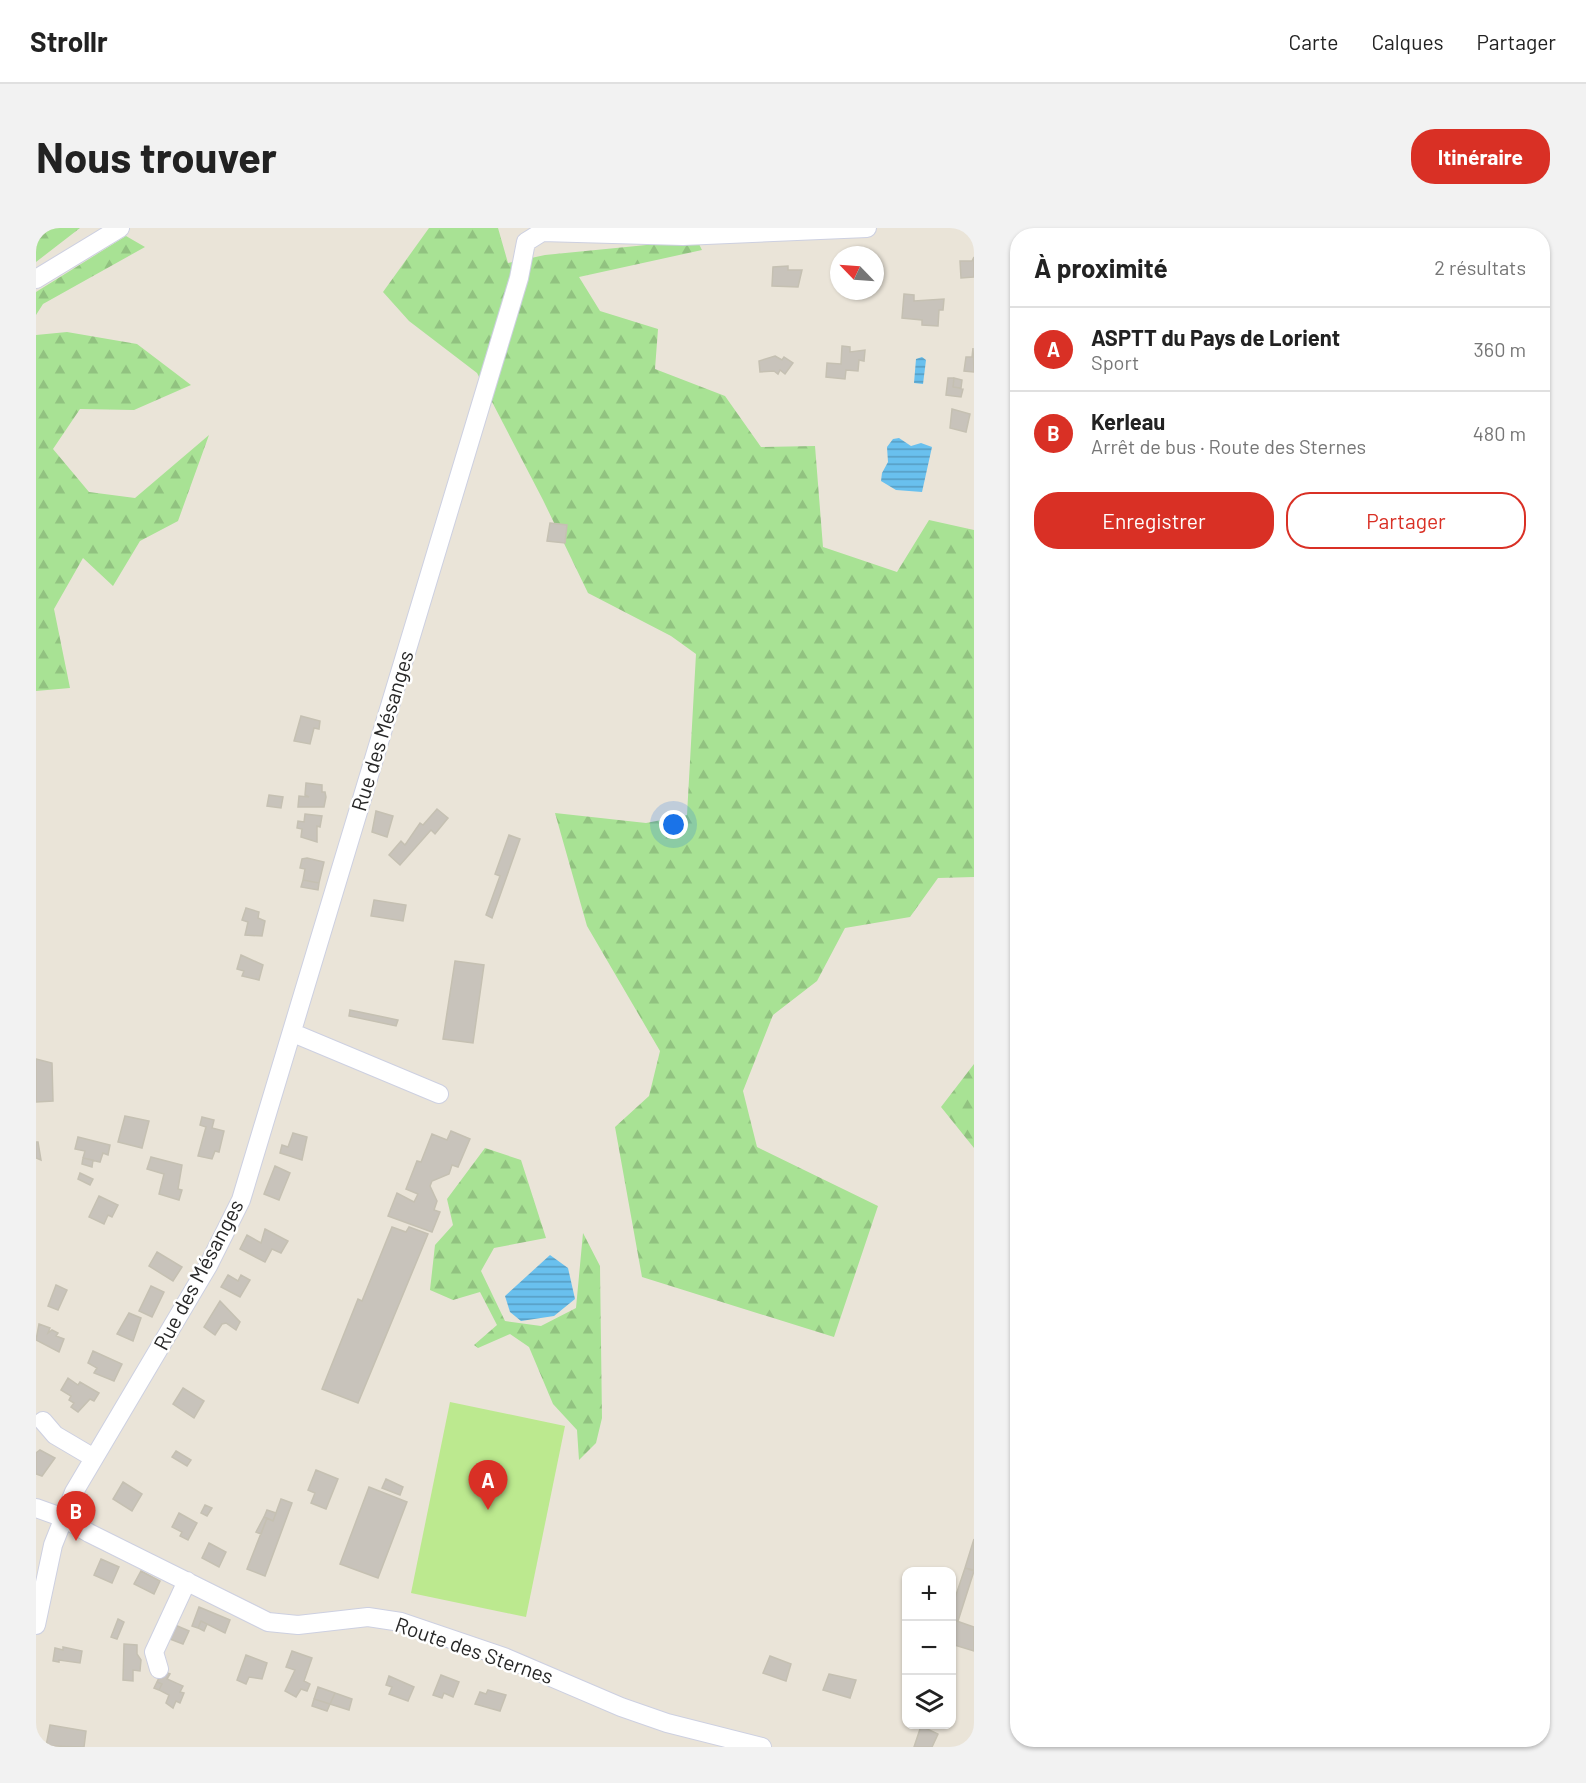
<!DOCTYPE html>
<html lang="fr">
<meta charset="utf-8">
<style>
body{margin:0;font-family:Barlow,sans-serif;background:#f2f2f2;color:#222}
.controls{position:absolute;right:18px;bottom:18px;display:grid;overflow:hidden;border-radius:12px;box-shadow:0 2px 4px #0004}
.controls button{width:54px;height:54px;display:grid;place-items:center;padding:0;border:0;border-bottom:2px solid #e0e0e0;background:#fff;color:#222;font:30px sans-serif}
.compass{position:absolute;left:794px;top:18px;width:54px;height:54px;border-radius:50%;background:#fff;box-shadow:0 2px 4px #0004;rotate:295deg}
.you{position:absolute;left:638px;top:597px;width:21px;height:21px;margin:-15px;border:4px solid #fff;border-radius:50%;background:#1a73e8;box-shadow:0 0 0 9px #1a73e833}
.badge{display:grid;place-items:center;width:39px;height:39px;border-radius:50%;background:#d93025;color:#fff;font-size:20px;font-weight:700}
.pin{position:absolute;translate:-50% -50px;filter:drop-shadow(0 2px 3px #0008)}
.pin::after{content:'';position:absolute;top:32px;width:21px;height:18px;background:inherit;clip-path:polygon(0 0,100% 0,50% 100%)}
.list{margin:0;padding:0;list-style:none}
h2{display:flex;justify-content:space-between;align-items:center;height:78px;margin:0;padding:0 24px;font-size:26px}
h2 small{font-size:20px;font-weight:400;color:#767676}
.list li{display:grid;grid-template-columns:39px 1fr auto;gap:18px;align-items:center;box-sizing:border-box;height:84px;padding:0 24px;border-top:2px solid #e0e0e0}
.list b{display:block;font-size:22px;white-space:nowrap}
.list p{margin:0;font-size:20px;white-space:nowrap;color:#767676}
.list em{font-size:20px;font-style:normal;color:#767676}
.actions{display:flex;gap:12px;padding:18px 24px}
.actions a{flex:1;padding:14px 0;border:2px solid #d93025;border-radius:24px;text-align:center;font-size:21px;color:#d93025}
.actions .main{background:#d93025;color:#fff}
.icon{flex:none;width:33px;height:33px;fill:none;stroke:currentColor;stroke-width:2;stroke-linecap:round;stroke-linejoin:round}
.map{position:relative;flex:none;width:938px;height:1519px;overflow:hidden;border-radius:24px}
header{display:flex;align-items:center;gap:36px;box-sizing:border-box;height:84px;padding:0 30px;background:#fff;border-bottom:2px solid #e0e0e0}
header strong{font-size:28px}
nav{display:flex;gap:33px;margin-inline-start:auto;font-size:21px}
.intro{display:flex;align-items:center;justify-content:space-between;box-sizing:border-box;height:144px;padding:0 36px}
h1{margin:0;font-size:42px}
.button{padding:15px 27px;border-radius:24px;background:#d93025;color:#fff;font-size:21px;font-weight:700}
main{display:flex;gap:36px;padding:0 36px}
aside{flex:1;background:#fff;border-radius:24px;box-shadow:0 2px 4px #0004}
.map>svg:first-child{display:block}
</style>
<header>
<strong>Strollr</strong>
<nav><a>Carte</a><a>Calques</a><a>Partager</a></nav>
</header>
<div class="intro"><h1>Nous trouver</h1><a class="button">Itinéraire</a></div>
<main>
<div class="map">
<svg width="938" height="1519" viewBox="0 0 938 1519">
<defs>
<pattern id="forest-firs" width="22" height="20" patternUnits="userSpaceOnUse" patternTransform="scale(1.5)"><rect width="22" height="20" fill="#a8e294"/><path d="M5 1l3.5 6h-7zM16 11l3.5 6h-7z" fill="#91c280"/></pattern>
<pattern id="water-rules" width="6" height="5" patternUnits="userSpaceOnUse" patternTransform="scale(1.5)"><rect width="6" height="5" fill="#69c0ee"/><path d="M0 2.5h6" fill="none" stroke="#569cc1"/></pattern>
</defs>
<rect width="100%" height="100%" fill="#eae4d8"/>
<path fill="url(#forest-firs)" d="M0,0H44L0,34Z
M393,0H462L472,35L509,27L661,12L666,22L543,49L564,83L622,101L619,141L689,168L725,219L779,218L787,319L861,344L893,292L938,302V649L902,650L874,689L809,700L781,753L737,787L707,863L721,919L842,978L798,1109L606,1049L579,899L613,868L624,823L551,698L519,585L610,595L651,587L660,426L635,408L552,365L507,272L441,145L373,93L347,64Z
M90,8L109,19L7,76L0,87V64Z
M31,104L101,116L155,157L98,182L44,181L17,221L53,264L99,270L173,207L142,293L104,313L77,358L47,330L18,381L34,460L0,463V107Z
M938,836V920L905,879Z
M449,920L485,932L510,1010L458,1020L445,1043L469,1093L505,1098L540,1080L547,1005L564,1038L566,1190L560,1215L543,1232L541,1202L517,1176L493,1119L474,1106L442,1120L438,1117L461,1097L444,1064L417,1072L394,1062L399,1017L417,997L411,971Z"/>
<path fill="#bce98f" d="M414,1174L529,1198L490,1389L375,1365Z"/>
<path fill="url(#water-rules)" d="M886,129L890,132L887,156L878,155L880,131Z
M863,210L875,218L885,215L896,219L886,264L860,262L845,253L846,245L852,234L851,219L857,211Z
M514,1027L532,1040L539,1071L518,1088L485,1093L474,1084L469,1068Z"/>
<path fill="#c8c3bb" stroke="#c5c0b2" stroke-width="1.5" d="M938,29V49L925,50L924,33H936Z
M752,38V42H766L762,59L736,58L737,39Z
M868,66L878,67V73L908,71L907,82H903L902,98L886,97V92L866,90Z
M806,118L814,119V124L829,122L828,133L823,132L822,143L810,142L809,151L790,149L791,135L805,136Z
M937,120L938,144L928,143L930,129H936Z
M739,128L746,132L748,129L757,135L749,146L744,142L742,146L738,143L724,144L723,133Z
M912,150H918L917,159L927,161L925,169L910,167Z
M918,150L926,152L925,160L917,159Z
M916,181L934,186L930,204L914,200Z
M514,295L531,297L529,315L511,313Z
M265,488L284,493L283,501L278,500L274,516L258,513Z
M270,555L286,557V564H289L290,569L288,579H262L263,568L273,569L269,567Z
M233,567L247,569L245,580L231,578Z
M401,581L412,590L399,606L395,602L364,637L353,627L365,613L369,617L384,595L387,597Z
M340,583L357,588L351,609L336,604Z
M269,586L286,588L284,599L281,598V614L265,609L266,601L261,600L262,593L268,594Z
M473,607L484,611L456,690L450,687L464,648L459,646Z
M271,630L288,634L283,655L267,652L269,641L264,640L266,631Z
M267,652L283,655L282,662L265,659Z
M338,672L370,677L367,693L335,688Z
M210,680L223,684L222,690L229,693L226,708L209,707L212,694L206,692Z
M205,727L227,737L223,752L206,748L208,743L201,741Z
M419,733L448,737L437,815L407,811Z
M314,782L362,792L360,798L313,788Z
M0,831L16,835L17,873L0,874Z
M89,888L113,893L106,920L82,914Z
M166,889L178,892L176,900L188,903L183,924L179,923L176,931L162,928L170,899L164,897Z
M415,903L434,911L422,939L416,937L413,946L396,953L394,958L401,973L398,982L404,984L396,1004L352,988L361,965L378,974L382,966L370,961L381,933L385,934L396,906L411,912Z
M257,905L271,909L266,932L244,925L246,917L252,919Z
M42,909L74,917L72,927L67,925L64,934L47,930L49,923L39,921Z
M0,914H2L5,932L0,930Z
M115,929L146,937L142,961L146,962L143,972L123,966L128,946L111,941Z
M47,930L57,932L56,939L46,936Z
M239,938L254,945L243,972L228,966Z
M44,945L57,951L54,957L42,951Z
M63,968L82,977L76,989L72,987L68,996L53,989Z
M356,999L370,1004L373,999L392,1006L322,1175L286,1161L322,1071L326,1073Z
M229,1001L252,1013L245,1025L236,1021L229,1034L204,1021L211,1007L225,1015Z
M121,1024L146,1039L137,1053L113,1038Z
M192,1047L202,1053L205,1047L214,1052L204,1069L185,1059Z
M20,1057L31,1062L22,1082L12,1078Z
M115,1058L128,1064L116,1089L103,1083Z
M184,1073L204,1094L200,1102L190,1095L186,1096L179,1107L168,1099Z
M93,1085L105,1090L97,1113L81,1106Z
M3,1096L14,1100L12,1105L16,1102L22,1105L20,1108L28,1111L23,1124L0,1112Z
M57,1123L86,1136L78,1153L58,1145L61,1140L52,1135Z
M32,1150L42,1157L44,1154L63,1165L58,1173L54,1171L42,1184L35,1179L38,1175L33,1172L35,1168L25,1162Z
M147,1160L168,1173L158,1190L137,1176Z
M4,1222L19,1230L6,1248L0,1246V1225Z
M140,1223L155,1232L151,1238L136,1229Z
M280,1242L302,1251L290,1281L275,1275L279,1265L272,1262Z
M350,1251L367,1259L364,1267L346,1260Z
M87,1254L106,1266L96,1283L77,1271Z
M333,1259L371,1274L342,1350L304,1336Z
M245,1271L256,1275L229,1348L211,1341L231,1290L237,1293Z
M169,1277L176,1280L171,1288L165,1285Z
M231,1282L240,1285L237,1293L228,1289Z
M143,1285L161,1295L152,1312L144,1308L146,1304L136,1299Z
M228,1289L231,1290L225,1306L220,1304Z
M938,1311V1342L929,1340Z
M173,1315L190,1324L183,1339L166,1330Z
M65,1331L83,1339L76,1355L58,1347Z
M929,1340L938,1343L922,1393L915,1391V1382Z
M105,1343L124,1353L118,1366L98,1356Z
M163,1379L194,1392L189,1405L165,1393L162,1400L156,1398Z
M82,1391L88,1394L81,1411L75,1409Z
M915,1391L938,1399V1423L915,1416Z
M165,1393L171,1396L168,1403L162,1400Z
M139,1397L153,1403L147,1416L134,1411Z
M88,1416L101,1417V1426L105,1432L104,1443L97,1442V1453L87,1452Z
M27,1419L46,1423L44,1435L23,1432V1434L17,1433L19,1420L27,1422Z
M256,1423L276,1430L268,1453L274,1456L271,1463L265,1461L260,1469L249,1463L259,1442L250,1439Z
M210,1427L231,1435L226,1451L213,1449L210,1456L201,1452Z
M734,1428L755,1436L750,1453L727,1445Z
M126,1443L134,1446L131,1451L147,1458L144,1464L148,1465L144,1475L140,1473L137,1480L130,1475L133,1467L123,1462L126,1456L121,1454Z
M793,1446L820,1452L814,1470L787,1462Z
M405,1447L423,1454L417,1469L408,1465L406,1470L397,1467Z
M353,1448L378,1459L372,1473L353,1466L356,1459L350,1457Z
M121,1454L126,1456L123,1462L118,1460Z
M282,1459L299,1465L294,1476L278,1471Z
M452,1462L470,1467L464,1483L439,1476L444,1464L450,1466Z
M299,1465L316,1471L313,1482L294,1476Z
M278,1471L294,1476L291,1483L276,1478Z
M14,1497L50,1503L48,1519L10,1518Z
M885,1498L902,1506L896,1519H878Z"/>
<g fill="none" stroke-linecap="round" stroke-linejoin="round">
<defs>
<path id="minor" d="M0,51L84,0
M257,805L403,866
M7,1193L19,1207L58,1230
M0,1280L28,1290L53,1305L232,1394L262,1397L332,1389L365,1394L468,1429L585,1479L631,1495L726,1519
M0,1397L17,1317L38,1264L172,1038L205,972L483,50L490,14L506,4L647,8L831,0
M123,1441L118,1424L151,1353"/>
</defs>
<use href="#minor" stroke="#cdd0e1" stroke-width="20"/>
<use href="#minor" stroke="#fff" stroke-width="18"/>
</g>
<g text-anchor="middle" stroke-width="5" stroke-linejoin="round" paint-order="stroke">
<g font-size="21" fill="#272727" stroke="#fff">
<text transform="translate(347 503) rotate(-73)" y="7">Rue des Mésanges</text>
<text transform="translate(163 1047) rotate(-62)" y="7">Rue des Mésanges</text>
<text transform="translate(438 1423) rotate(19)" y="7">Route des Sternes</text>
</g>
</g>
</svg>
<div class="controls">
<button>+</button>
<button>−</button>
<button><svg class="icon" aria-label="layers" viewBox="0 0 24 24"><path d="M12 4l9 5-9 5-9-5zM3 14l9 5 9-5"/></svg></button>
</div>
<svg class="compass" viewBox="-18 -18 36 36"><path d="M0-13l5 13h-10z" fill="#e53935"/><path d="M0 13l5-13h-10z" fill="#767676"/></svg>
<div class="you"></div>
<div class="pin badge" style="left:452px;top:1282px">A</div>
<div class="pin badge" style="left:40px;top:1313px">B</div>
</div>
<aside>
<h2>À proximité<small>2 résultats</small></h2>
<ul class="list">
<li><span class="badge">A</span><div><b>ASPTT du Pays de Lorient</b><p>Sport</p></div><em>360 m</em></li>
<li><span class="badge">B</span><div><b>Kerleau</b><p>Arrêt de bus · Route des Sternes</p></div><em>480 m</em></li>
</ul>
<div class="actions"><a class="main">Enregistrer</a><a>Partager</a></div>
</aside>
</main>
